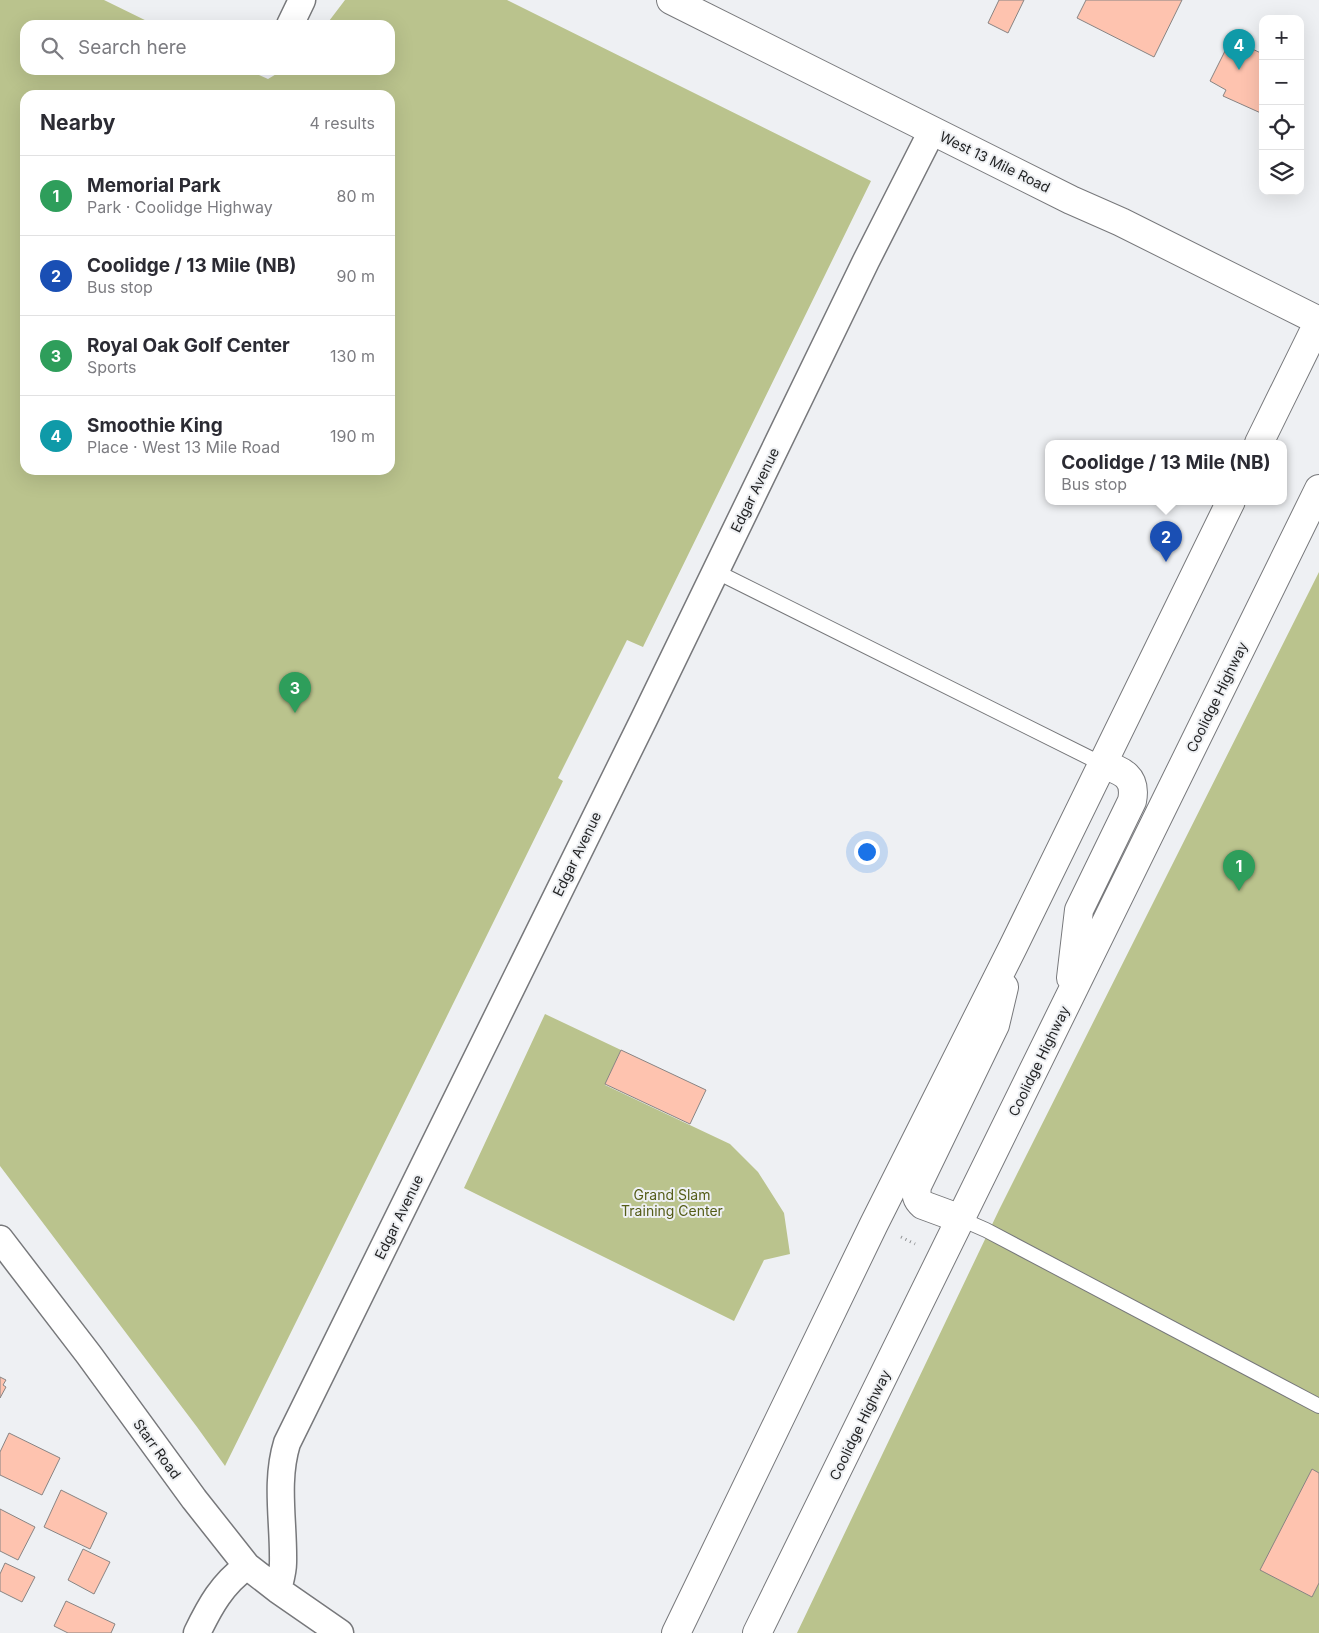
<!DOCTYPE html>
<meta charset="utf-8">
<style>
body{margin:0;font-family:Inter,sans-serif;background:#f7f7f7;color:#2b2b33}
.controls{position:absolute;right:15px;top:15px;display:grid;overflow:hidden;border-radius:10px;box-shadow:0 5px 20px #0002}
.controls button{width:45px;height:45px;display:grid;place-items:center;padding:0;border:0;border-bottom:1px solid #e1e1e2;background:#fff;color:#2b2b33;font:25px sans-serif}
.you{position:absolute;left:866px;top:851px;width:18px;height:18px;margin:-12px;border:4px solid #fff;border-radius:50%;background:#1a73e8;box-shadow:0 0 0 8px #1a73e833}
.badge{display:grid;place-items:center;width:32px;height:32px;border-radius:50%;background:#db2777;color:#fff;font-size:16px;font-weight:700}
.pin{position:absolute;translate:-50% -41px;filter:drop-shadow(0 1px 2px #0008)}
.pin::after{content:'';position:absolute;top:26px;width:18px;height:15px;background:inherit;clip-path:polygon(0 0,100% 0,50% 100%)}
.popup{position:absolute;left:1045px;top:440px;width:242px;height:65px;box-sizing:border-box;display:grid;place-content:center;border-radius:10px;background:#fff;filter:drop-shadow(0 1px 4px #0005);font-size:16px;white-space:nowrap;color:#7c7c81}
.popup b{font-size:19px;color:#2b2b33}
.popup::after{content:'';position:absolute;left:50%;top:100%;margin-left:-10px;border:10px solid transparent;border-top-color:#fff}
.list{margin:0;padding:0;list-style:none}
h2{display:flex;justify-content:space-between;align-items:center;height:65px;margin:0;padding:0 20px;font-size:21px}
h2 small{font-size:16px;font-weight:400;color:#7c7c81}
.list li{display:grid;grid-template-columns:32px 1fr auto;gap:15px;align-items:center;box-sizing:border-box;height:80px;padding:0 20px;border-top:1px solid #e1e1e2}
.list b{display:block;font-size:19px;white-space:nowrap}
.list p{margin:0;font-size:16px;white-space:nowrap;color:#7c7c81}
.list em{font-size:16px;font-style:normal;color:#7c7c81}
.icon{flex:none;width:28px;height:28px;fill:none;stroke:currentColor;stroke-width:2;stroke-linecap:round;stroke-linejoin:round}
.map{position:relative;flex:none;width:1319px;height:1633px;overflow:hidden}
.search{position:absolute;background:#fff;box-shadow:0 5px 20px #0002;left:20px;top:20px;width:375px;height:55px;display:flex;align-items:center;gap:12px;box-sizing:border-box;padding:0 18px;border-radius:15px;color:#7c7c81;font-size:19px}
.panel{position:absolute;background:#fff;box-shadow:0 5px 20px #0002;left:20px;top:90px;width:375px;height:385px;border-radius:15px}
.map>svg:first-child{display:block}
</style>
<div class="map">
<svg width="1319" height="1633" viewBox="0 0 1319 1633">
<rect width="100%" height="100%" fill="#eef0f3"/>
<path fill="#bac38d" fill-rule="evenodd" d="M0,0H104L155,25H25V70H248L268,79L283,70H390V25H326L345,0H507L871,181L643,647L627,640L558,778L563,781L225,1466L197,1427L0,1166ZM25,95H390V470H25Z
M1319,572V1633H797L999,1210Z
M545,1014L621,1050L605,1085L730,1144L758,1172L784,1213L790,1254L764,1260L734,1321L464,1188Z"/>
<path fill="#fec3af" stroke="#888483" d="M999,0H1024L1008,33L988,23Z
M1086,0H1182L1154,57L1077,18Z
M1248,47L1263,54V114L1223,96L1226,90L1210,81L1225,51L1242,59Z
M621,1050L706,1090L690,1124L605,1084Z
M0,1377L6,1380L3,1385L6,1387L0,1398Z
M9,1433L60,1458L42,1495L0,1475V1452Z
M1312,1469L1319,1473V1583L1312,1597L1260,1570Z
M61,1490L107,1513L90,1549L44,1527Z
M0,1509L35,1527L18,1560L0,1551Z
M83,1549L110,1562L94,1594L68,1580Z
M5,1563L35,1577L22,1602L0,1591V1574Z
M66,1601L115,1624L111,1633H68L54,1626Z"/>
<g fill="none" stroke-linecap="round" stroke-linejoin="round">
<defs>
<path id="service" d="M715,571L1102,764
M961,1219L986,1230L1319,1406"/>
<path id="minor" d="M290,25L302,0
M0,1239L89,1355L194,1499L247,1566L278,1590L340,1633
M278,1590C280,1581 283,1572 283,1563C284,1523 275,1482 287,1443L644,719L866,261L932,131
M197,1633C210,1606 222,1584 247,1566"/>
<path id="secondary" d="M671,0L1071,200L1121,222L1319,321
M1259,443L1319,321
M1071,978L1079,910L1132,801C1137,776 1122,771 1102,764
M961,1219L923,1205C916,1199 916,1195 917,1186L995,1025L1004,987
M676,1633L874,1224L1013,947L1231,501
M757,1633L1319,489"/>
</defs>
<use href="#service" stroke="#77787b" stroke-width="16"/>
<use href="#minor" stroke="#77787b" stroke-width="29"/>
<use href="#secondary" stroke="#77787b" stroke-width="30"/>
<path stroke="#8c8e90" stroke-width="3" stroke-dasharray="1 4" stroke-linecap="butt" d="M901,1237L915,1244"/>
<use href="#service" stroke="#fff" stroke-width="14"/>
<use href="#minor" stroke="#fff" stroke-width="26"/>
<use href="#secondary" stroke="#fff" stroke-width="28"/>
</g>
<g text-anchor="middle" stroke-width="4" stroke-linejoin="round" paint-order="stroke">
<g font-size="14" fill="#242526" stroke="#eef0f3">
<text transform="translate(995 162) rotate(26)" y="5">West 13 Mile Road</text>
<text transform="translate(755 490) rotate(-64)" y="5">Edgar Avenue</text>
<text transform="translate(1217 697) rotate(-64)" y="5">Coolidge Highway</text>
<text transform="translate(577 854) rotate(-64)" y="5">Edgar Avenue</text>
<text transform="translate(1039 1061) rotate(-64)" y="5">Coolidge Highway</text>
<text transform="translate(399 1217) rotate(-64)" y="5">Edgar Avenue</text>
<text transform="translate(860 1425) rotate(-64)" y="5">Coolidge Highway</text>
<text transform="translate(157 1449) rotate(54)" y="5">Starr Road</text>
</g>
<g font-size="14" fill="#555d18" stroke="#eef0f3">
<text x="672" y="1200">Grand Slam<tspan x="672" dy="16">Training Center</tspan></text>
</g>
</g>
</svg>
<div class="controls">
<button>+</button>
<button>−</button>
<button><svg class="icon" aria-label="locate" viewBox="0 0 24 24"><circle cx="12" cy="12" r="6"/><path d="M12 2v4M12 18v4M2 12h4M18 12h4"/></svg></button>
<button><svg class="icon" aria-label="layers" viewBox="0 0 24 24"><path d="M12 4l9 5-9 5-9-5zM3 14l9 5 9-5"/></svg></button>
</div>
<div class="you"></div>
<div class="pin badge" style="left:1239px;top:891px;background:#2e9e5b">1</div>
<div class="pin badge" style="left:1166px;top:562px;background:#1a4fb4">2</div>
<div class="popup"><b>Coolidge / 13 Mile (NB)</b>Bus stop</div>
<div class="pin badge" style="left:295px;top:713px;background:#2e9e5b">3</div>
<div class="pin badge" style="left:1239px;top:70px;background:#0f9aa8">4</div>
<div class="search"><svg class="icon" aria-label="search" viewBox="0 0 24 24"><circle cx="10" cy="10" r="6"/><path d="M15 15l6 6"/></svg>Search here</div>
<section class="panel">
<h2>Nearby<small>4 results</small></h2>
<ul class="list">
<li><span class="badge" style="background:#2e9e5b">1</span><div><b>Memorial Park</b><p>Park · Coolidge Highway</p></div><em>80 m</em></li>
<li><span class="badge" style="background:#1a4fb4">2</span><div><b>Coolidge / 13 Mile (NB)</b><p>Bus stop</p></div><em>90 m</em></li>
<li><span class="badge" style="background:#2e9e5b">3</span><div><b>Royal Oak Golf Center</b><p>Sports</p></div><em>130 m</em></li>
<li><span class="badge" style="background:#0f9aa8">4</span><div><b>Smoothie King</b><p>Place · West 13 Mile Road</p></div><em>190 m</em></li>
</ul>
</section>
</div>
